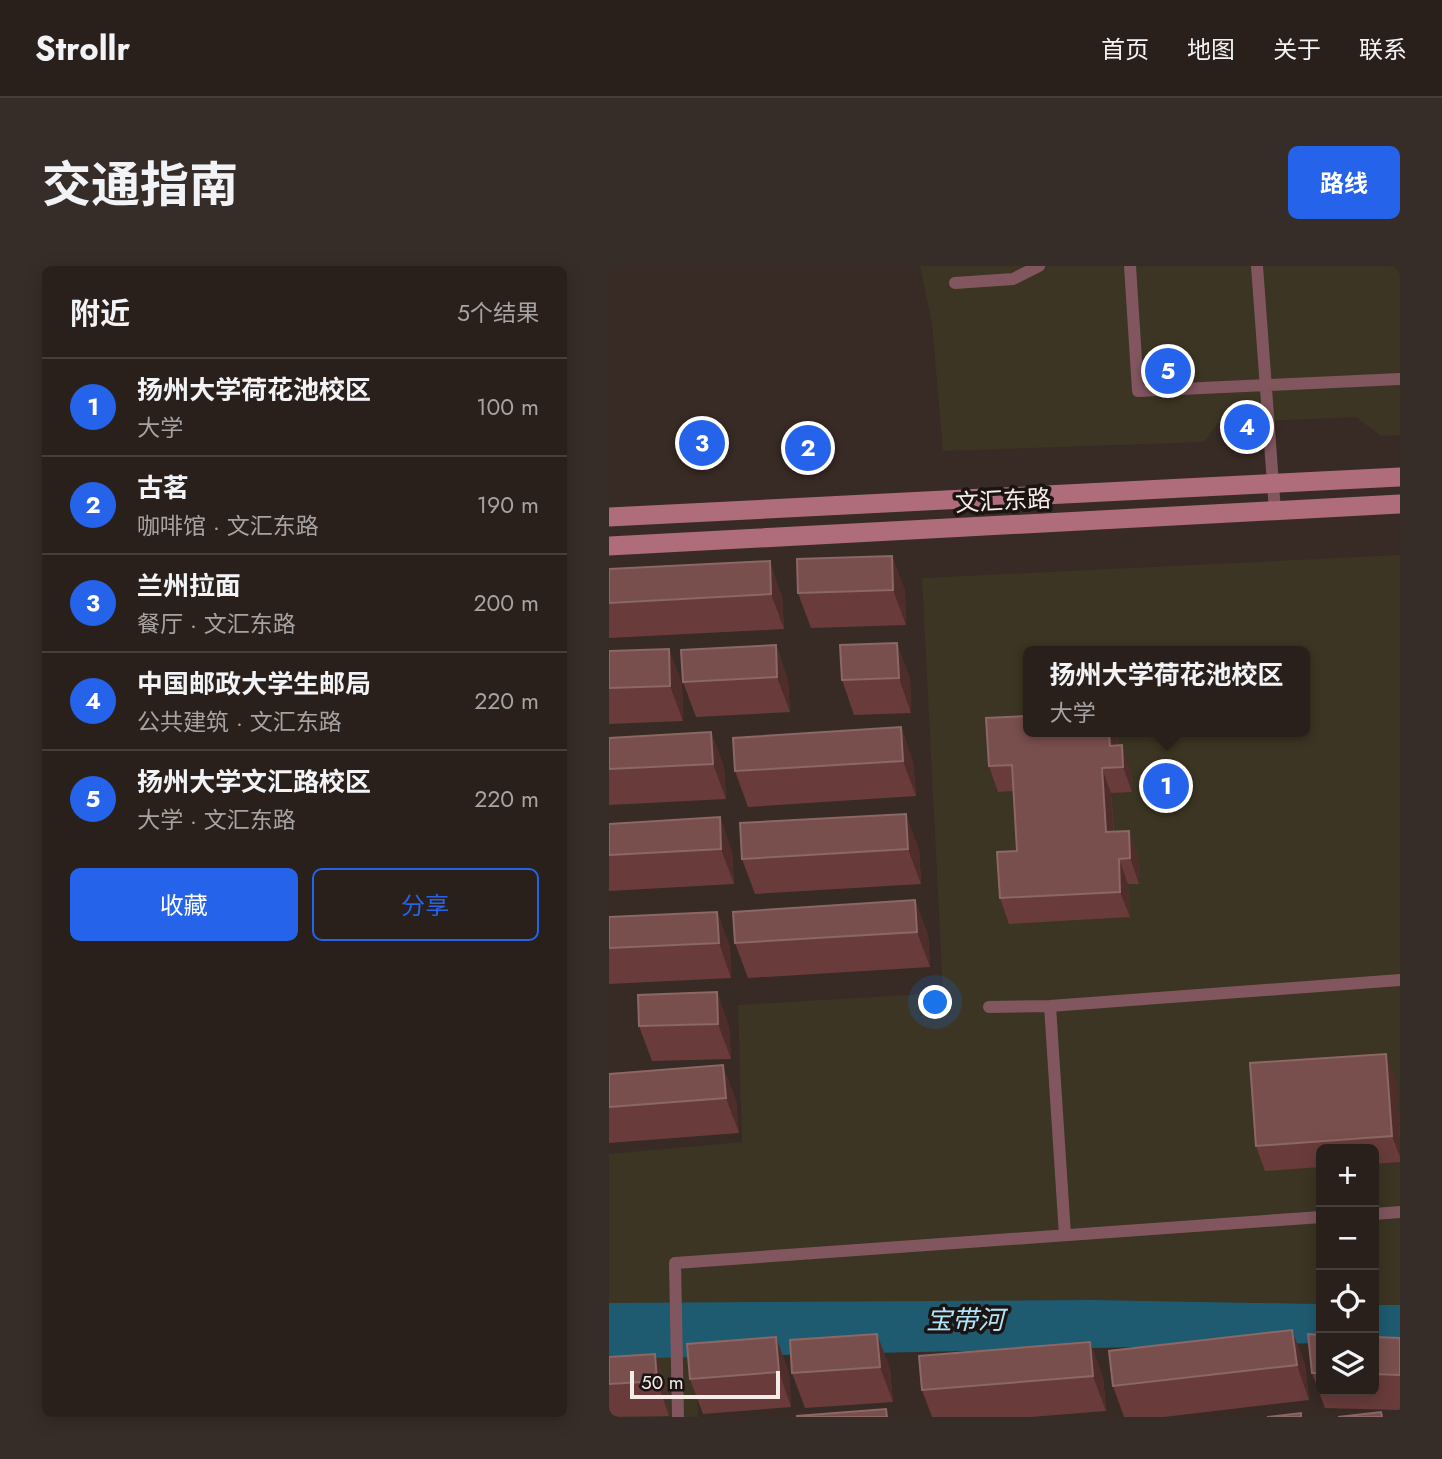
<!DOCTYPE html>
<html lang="zh">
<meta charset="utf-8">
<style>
body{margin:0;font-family:Jost,"Noto Sans SC",sans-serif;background:#362d28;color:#f1f3f6}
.controls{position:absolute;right:21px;bottom:21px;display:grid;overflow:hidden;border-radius:10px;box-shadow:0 4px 18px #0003}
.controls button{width:63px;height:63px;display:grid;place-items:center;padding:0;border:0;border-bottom:2px solid #463e3a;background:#2a201b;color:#f1f3f6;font:35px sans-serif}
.scale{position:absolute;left:21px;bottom:18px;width:150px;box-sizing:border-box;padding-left:7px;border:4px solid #f5ebe7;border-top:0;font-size:19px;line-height:24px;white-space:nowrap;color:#f5ebe7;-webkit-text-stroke:5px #1b1412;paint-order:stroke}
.you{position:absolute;left:327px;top:737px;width:24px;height:24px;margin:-18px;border:5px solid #fff;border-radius:50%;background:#1a73e8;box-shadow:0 0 0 10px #1a73e833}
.badge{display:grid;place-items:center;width:46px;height:46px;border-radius:50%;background:#2563eb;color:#fff;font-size:23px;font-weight:700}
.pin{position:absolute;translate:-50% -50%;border:4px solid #fff;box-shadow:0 2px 7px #0006}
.popup{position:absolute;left:414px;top:380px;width:287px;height:91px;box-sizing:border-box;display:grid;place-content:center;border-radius:10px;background:#2a201b;filter:drop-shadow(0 2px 5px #0005);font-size:23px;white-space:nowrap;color:#a5a3a3}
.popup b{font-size:26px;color:#f1f3f6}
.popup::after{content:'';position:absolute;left:50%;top:100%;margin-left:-14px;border:14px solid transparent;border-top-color:#2a201b}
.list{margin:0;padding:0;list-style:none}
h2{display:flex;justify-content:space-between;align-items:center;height:91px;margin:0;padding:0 28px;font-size:30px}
h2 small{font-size:23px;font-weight:400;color:#a5a3a3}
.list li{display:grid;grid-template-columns:46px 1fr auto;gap:21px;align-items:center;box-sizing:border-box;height:98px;padding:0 28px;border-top:2px solid #463e3a}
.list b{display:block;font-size:26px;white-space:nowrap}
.list p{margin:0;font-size:23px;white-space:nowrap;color:#a5a3a3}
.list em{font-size:23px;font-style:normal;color:#a5a3a3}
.actions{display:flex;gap:14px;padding:21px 28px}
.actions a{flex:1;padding:16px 0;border:2px solid #2563eb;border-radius:10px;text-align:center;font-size:24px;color:#2563eb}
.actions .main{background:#2563eb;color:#fff}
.icon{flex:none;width:38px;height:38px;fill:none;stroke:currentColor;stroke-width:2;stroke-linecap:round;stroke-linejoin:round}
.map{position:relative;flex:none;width:791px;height:1151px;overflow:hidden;border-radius:10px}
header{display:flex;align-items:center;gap:42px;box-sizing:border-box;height:98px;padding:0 35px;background:#2a201b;border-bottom:2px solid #463e3a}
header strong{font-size:33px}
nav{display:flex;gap:38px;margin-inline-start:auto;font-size:24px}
.intro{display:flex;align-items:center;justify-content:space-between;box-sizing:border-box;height:168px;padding:0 42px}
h1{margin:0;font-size:49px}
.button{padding:18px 32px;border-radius:10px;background:#2563eb;color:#fff;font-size:24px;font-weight:700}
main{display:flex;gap:42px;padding:0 42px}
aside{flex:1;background:#2a201b;border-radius:10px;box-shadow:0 4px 18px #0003}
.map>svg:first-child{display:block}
</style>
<header>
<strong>Strollr</strong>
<nav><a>首页</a><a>地图</a><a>关于</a><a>联系</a></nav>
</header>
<div class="intro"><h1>交通指南</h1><a class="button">路线</a></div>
<main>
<aside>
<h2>附近<small>5个结果</small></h2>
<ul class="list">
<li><span class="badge">1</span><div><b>扬州大学荷花池校区</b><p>大学</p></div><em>100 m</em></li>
<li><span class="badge">2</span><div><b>古茗</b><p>咖啡馆 · 文汇东路</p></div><em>190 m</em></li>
<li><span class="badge">3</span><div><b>兰州拉面</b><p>餐厅 · 文汇东路</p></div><em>200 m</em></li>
<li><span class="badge">4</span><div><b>中国邮政大学生邮局</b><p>公共建筑 · 文汇东路</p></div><em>220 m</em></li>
<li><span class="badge">5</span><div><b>扬州大学文汇路校区</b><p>大学 · 文汇东路</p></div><em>220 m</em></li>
</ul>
<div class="actions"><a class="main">收藏</a><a>分享</a></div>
</aside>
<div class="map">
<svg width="791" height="1151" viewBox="0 0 791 1151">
<rect width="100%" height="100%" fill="#382a24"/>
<path fill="#3c3523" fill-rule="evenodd" d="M311,0H791V169L772,170L747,151L609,157L595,176L334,185L323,58Z
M791,289V1039H765V883H712V1038L484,1034L85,1038L89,1151H0V888L133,876L129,739L334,727L313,312ZM419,385H695V466H419Z"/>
<path fill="#1f5b70" d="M484,1034L712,1038V1077L0,1093V1037Z
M765,1039H791V1075L765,1076Z"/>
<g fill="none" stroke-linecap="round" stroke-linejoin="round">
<path stroke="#81565f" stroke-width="12" d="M521,0L529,125L791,113
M648,0L666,245
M346,17L404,13L430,0
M441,740L456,969
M380,741L441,740L791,714
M765,948L791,946
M69,1151L66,997L712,951"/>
<path stroke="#af6c7b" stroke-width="19" d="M0,251L791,211
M0,280L791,238"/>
</g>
<path fill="#693c3b" d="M283,290L296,325L297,359L202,362L189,327Z
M0,303L173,330L175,363L0,372Z
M167,379L179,414L181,446L87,451L74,416Z
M231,379L301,412L302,447L245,449L233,414Z
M60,383L73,418L74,455L0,458V385Z
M292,461L304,496L307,530L139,541L126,505Z
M102,466L115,501L117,533L0,539V472Z
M508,471L509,479L522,504L523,526L502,527L505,566L520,565L529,591L530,618H519L521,651L400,658L391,632L408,585L405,525L389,526L380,500Z
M111,551L123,586L125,618L0,625V558Z
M310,583L312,618L146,628L133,593Z
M306,634L319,669L321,701L139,712L126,677Z
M108,646L121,681L122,712L0,718V651Z
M108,726L120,761L122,793L43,795L30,760Z
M0,808L127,834L130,867L0,877Z
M787,813L791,872V896L765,898V883H712V901L656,905L647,880Z
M683,1064L696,1099L700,1134L555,1151H515L504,1120Z
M268,1068L281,1103L284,1136L196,1142L183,1107Z
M712,1069V1125H765V1071L791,1072V1144L716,1142L703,1107Z
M481,1076L494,1111L497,1145L422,1151H323L313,1124Z
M78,1078L180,1106L182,1141L94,1148L81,1113Z
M46,1088L58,1123L60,1150L0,1151V1091Z"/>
<path fill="#4f2d2a" d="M283,290L296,325L297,359L284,324Z
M161,295L173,330L175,363L162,328Z
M288,377L301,412L302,447L290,412Z
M167,379L179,414L181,446L168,411Z
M60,383L73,418L74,455L61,420Z
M292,461L304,496L307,530L294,495Z
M102,466L115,501L117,533L104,498Z
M500,466H507L508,471L510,501L501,480Z
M513,479L522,504L523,526L514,501Z
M493,502L502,527L506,592L497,566Z
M297,548L310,583L312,618L299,583Z
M111,551L123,586L125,618L112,583Z
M520,565L529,591L530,618L521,592Z
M510,593L519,618L521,651L511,626Z
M306,634L319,669L321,701L308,666Z
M108,646L121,681L122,712L110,677Z
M108,726L120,761L122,793L109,758Z
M777,788L787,813L791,872V891L783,870Z
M114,799L127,834L130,867L117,832Z
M683,1064L696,1099L700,1134L688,1099Z
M268,1068L281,1103L284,1136L271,1101Z
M167,1071L180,1106L182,1141L170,1106Z
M481,1076L494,1111L497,1145L484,1110Z
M46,1088L58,1123L60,1150L48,1115Z"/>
<path fill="#784f4d" stroke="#8b6766" stroke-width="2" d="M283,290L284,324L189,327L188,293Z
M161,295L162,328L0,337V303Z
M288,377L290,412L233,414L231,379Z
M167,379L168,411L74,416L72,384Z
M60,383L61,420L0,422V385Z
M419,450V466H500L501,480L513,479L514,501L493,502L497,566L520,565L521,592L510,593L511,626L391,632L388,586L408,585L403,499L380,500L377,452Z
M292,461L294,495L126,505L124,472Z
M102,466L104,498L0,503V472Z
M297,548L299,583L133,593L131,557Z
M111,551L112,583L0,589V558Z
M306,634L308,666L126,677L124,646Z
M108,646L110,677L0,682V651Z
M108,726L109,758L30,760L29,729Z
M777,788L783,870L647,880L641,797Z
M114,799L117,832L0,841V808Z
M683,1064L688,1099L504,1120L500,1085Z
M268,1068L271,1101L183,1107L181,1074Z
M699,1068L712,1069V1107H703Z
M167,1071L170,1106L81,1113L78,1078Z
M765,1071L791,1072V1109L765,1108Z
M481,1076L484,1110L313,1124L310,1090Z
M46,1088L48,1115L0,1118V1091Z
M277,1143L278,1151H188V1150Z
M772,1146L773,1151H729Z
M692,1147V1151H658Z"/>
<g text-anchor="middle" stroke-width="7" stroke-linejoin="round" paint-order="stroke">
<g font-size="24" fill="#f5ebe7" stroke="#1b1412">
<text transform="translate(394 235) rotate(-3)" y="8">文汇东路</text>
</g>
<g font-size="26" font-style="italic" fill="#b1e4f9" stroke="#1b1412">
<text x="356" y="1063">宝带河</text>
</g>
</g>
</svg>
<div class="controls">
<button>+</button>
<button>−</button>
<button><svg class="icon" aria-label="locate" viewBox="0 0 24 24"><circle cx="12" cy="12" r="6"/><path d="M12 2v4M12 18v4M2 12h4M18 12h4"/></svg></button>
<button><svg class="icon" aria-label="layers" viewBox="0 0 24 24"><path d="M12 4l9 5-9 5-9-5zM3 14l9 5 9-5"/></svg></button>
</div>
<div class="scale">50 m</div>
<div class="you"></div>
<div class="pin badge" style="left:557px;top:520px">1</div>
<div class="popup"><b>扬州大学荷花池校区</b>大学</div>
<div class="pin badge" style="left:199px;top:182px">2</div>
<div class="pin badge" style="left:93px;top:177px">3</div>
<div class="pin badge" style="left:638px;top:161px">4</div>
<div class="pin badge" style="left:559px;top:105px">5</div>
</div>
</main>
